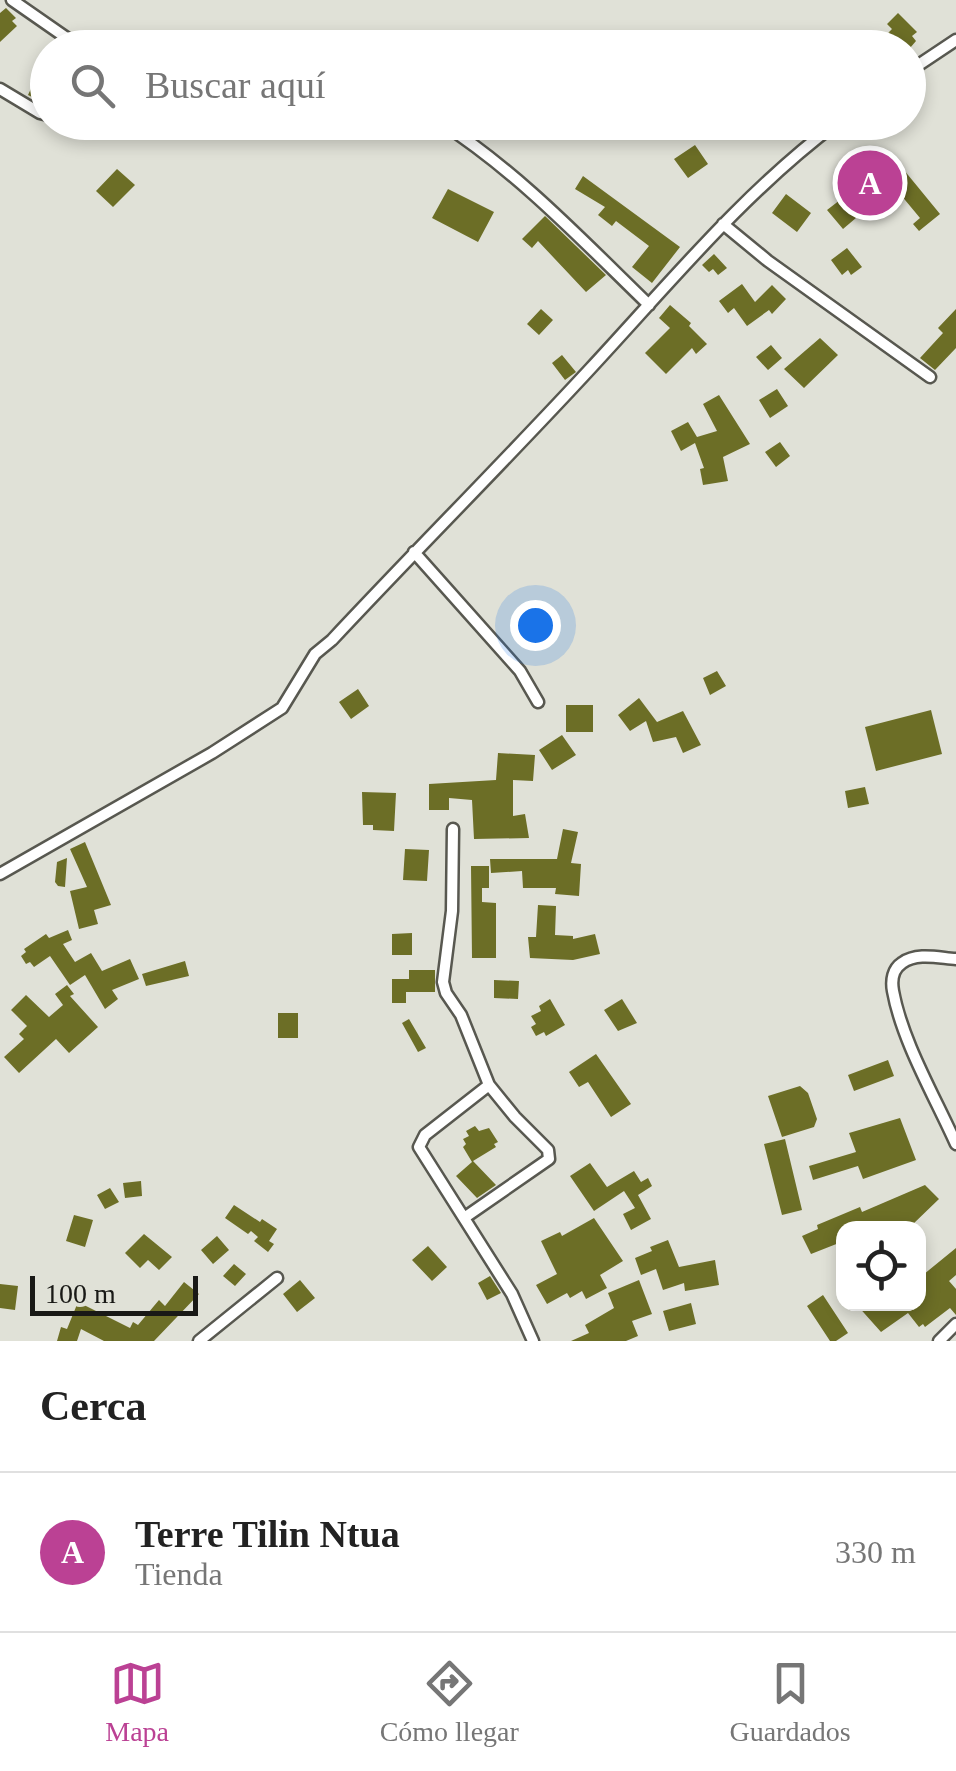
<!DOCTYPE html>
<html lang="es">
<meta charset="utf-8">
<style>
body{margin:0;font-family:"Times New Roman",serif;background:#f2f2f2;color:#222}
.controls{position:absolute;right:30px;bottom:30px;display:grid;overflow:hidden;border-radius:20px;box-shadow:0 5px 15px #0003}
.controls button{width:90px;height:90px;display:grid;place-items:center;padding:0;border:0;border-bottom:2px solid #e0e0e0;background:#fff;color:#222;font:50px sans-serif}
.scale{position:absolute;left:30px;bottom:25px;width:168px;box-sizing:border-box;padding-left:10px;border:5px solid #191916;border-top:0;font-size:28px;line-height:35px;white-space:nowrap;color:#191916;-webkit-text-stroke:8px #e0e1d7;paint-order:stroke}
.you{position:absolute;left:535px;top:625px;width:35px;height:35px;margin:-25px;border:8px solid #fff;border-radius:50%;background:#1a73e8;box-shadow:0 0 0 15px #1a73e833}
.badge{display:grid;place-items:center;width:65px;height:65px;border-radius:50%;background:#bb4194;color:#fff;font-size:32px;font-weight:700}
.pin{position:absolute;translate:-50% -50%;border:5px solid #fff;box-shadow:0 2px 10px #0006}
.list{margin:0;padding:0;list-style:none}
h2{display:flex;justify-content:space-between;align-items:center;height:130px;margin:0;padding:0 40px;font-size:42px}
h2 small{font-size:32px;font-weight:400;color:#767676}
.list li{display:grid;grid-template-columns:65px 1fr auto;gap:30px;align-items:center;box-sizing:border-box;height:160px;padding:0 40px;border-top:2px solid #e0e0e0}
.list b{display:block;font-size:38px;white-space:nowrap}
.list p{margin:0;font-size:32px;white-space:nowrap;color:#767676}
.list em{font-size:32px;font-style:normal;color:#767676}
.icon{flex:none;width:55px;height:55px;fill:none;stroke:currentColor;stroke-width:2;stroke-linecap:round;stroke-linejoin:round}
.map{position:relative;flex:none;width:956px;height:1341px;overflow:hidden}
.search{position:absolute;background:#fff;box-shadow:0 5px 15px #0003;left:30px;right:30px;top:30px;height:110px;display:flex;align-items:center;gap:25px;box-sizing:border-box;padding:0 35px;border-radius:55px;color:#767676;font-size:38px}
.sheet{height:290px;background:#fff}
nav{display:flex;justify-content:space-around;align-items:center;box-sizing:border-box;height:140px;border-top:2px solid #e0e0e0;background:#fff;font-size:28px;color:#767676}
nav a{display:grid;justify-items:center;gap:5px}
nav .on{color:#bb4194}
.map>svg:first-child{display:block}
</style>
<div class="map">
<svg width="956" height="1341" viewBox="0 0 956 1341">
<rect width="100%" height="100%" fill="#e0e1d7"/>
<path fill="#6c6e26" d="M6,8L16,18L12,21L17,26L0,42V13Z
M898,13L917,32L912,36L916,41L910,48H897L887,34L892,29L887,24Z
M41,67L48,70V105L28,95Z
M695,145L708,164L688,178L674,159Z
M890,153L940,214L919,231L913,224L920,218L876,165Z
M117,169L135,185L113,207L96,191Z
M583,176L680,247L652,283L632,267L649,246L616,221L612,226L598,215L605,207L575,189Z
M448,189L494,212L478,242L432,218Z
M786,194L811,213L797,232L772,213Z
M840,200L848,210L858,204L863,212L843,229L827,210Z
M545,216L606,275L586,292L538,241L532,248L522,239Z
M847,248L862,267L851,275L848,270L842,275L831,260Z
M714,254L727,268L718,275L713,269L709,272L702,265Z
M742,284L755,302L772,285L786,299L772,314L769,310L747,326L734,308L728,313L719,301Z
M670,305L691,323L689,326L707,344L696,354L692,348L666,374L645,353L670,328L659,318Z
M541,309L553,320L539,335L527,324Z
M956,309V348L935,370L920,358L943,333L938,328Z
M820,338L838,355L804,388L784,369Z
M771,345L782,358L768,370L756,357Z
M562,355L576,372L565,380L552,363Z
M777,389L788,406L770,418L759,400Z
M719,395L750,444L723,457L728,481L703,485L700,469L704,468L695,443L681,451L671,431L688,422L697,437L717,431L703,404Z
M780,442L790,456L776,467L765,452Z
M717,671L726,686L710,695L703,678Z
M358,689L369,706L351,719L339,702Z
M639,698L657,722L683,711L701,745L683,753L676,737L653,742L646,721L630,731L618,715Z
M566,705H593V732H566Z
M931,710L942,754L876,771L865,727Z
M562,735L576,755L552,770L539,750Z
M498,753L535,755L533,781L513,780V816L525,814L529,838L474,839L472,800L449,798V810H429V784L496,780Z
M865,787L869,804L848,808L845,791Z
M362,792L396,793L394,831L373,830V825H363Z
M563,829L578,832L571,863L581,864L579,896L555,894L556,888H523L522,871L491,873L490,859H557Z
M85,842L111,905L94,910L98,924L79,929L70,891L87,887L70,849Z
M405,849L429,850L427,881L403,880Z
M67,858L65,887L58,886L55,882L57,862Z
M471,866H489V888H482V902L496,903V958H472Z
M538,905L556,906L555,935L573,936V939L595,934L600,954L573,960L530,958L528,937H536Z
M68,930L72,940L63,944L75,962L91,953L102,971L130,959L139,979L112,990L118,999L105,1009L85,975L70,985L50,956L34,967L30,962L26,964L21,956L26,952L24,949L46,934L49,938Z
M412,933V955H392V934Z
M185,961L189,976L146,986L142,974Z
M409,970H435V992H406V1003H392V979H409Z
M494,980L519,981L518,999L494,998Z
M67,985L74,994L70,996L98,1027L69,1053L56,1039L19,1073L4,1057L24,1039L19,1034L27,1026L11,1010L26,995L49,1017L63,1005L55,994Z
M550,999L565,1025L546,1036L544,1032L536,1036L531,1027L536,1024L531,1016L541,1011L539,1006Z
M622,999L637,1023L618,1031L604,1010Z
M278,1013H298V1038H278Z
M409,1019L426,1048L418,1052L402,1023Z
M596,1054L631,1104L611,1117L588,1082L579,1087L569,1072Z
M888,1060L894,1076L854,1091L848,1075Z
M800,1086L808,1093L817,1119L814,1127L782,1137L768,1096Z
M900,1118L916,1160L863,1179L858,1166L813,1180L809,1166L856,1152L849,1133Z
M475,1126L479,1131L489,1128L498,1142L494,1144L496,1147L473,1161L496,1185L477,1198L456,1176L472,1162L463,1147L466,1144L463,1139L469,1136L466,1131Z
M785,1139L802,1210L782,1215L764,1144Z
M590,1163L607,1187L634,1171L641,1182L648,1178L652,1186L638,1195L651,1219L631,1230L623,1214L635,1208L624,1191L594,1211L570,1176Z
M141,1181L142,1196L125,1198L123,1183Z
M925,1185L939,1199L911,1226L884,1228L882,1224L873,1228H844V1241L811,1254L802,1236L818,1229L817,1225L860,1207L862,1212Z
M110,1188L119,1202L105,1209L97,1195Z
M234,1205L260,1222L262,1219L277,1229L269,1241L274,1244L268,1252L254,1241L258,1237L251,1231L248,1234L225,1218Z
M74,1215L93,1220L85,1247L66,1241Z
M594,1218L623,1261L600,1275L607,1288L586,1299L582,1291L570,1298L567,1293L547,1304L536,1285L557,1274L541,1241L560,1232L562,1236Z
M144,1234L172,1257L159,1270L148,1260L140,1268L125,1253Z
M217,1236L229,1250L213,1264L201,1250Z
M668,1240L679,1267L715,1260L719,1285L685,1291L684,1283L663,1290L656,1269L641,1275L635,1258L652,1251L650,1247Z
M428,1246L447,1267L432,1281L412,1260Z
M956,1248V1275L949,1281L956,1289V1315L950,1308L925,1327L923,1324L919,1327L908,1313L881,1332L856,1304H918V1279Z
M234,1264L246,1274L235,1286L223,1276Z
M490,1276L501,1293L487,1300L478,1283Z
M300,1280L315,1298L297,1312L283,1294Z
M639,1280L652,1314L632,1321L638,1336L626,1341H571L589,1333L585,1325L614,1308L608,1293Z
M184,1282L199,1294L154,1341H104L81,1329L77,1341H57L61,1327L67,1329L78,1302L130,1328L133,1322L138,1325L159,1300L165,1306Z
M0,1284L18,1286L15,1310L0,1308Z
M823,1295L848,1333L836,1341H830L807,1306Z
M691,1303L696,1324L669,1331L663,1311Z"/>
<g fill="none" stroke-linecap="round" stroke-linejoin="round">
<defs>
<path id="street" d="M12,0L81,48
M908,72L956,40
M0,89L40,113L48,115
M440,122C518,172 583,241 649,305
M723,224L768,261L930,377
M414,552L520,671L538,702
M453,829L452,911L443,982L446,993L461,1015L489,1085L425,1135L419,1147L512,1294L533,1341
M0,874L212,753L282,708L315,654L332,640C417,549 505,461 590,369C669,284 744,192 838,122
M956,959C939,958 917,952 902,963C893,969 891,980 893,991C902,1041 935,1097 956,1144
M464,1218L549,1159L548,1150L515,1117L489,1085
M199,1341L277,1278
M939,1341L956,1324"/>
</defs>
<use href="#street" stroke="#585850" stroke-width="15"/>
<use href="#street" stroke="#fff" stroke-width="10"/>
</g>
</svg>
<div class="controls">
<button><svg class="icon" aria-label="locate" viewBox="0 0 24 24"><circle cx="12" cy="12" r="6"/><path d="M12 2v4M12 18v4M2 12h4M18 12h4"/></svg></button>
</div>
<div class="scale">100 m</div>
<div class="you"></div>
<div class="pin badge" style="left:870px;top:183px">A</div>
<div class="search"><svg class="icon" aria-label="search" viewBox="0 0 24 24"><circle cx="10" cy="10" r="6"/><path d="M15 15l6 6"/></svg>Buscar aquí</div>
</div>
<section class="sheet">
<h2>Cerca<small></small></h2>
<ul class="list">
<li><span class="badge">A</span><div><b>Terre Tilin Ntua</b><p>Tienda</p></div><em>330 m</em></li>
</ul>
</section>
<nav>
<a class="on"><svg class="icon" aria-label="map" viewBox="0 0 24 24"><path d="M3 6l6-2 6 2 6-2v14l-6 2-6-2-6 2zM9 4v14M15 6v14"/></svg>Mapa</a>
<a><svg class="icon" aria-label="directions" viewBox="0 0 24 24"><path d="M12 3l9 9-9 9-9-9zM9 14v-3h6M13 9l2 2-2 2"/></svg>Cómo llegar</a>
<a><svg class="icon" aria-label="saved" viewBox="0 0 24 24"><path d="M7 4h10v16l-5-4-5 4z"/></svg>Guardados</a>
</nav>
